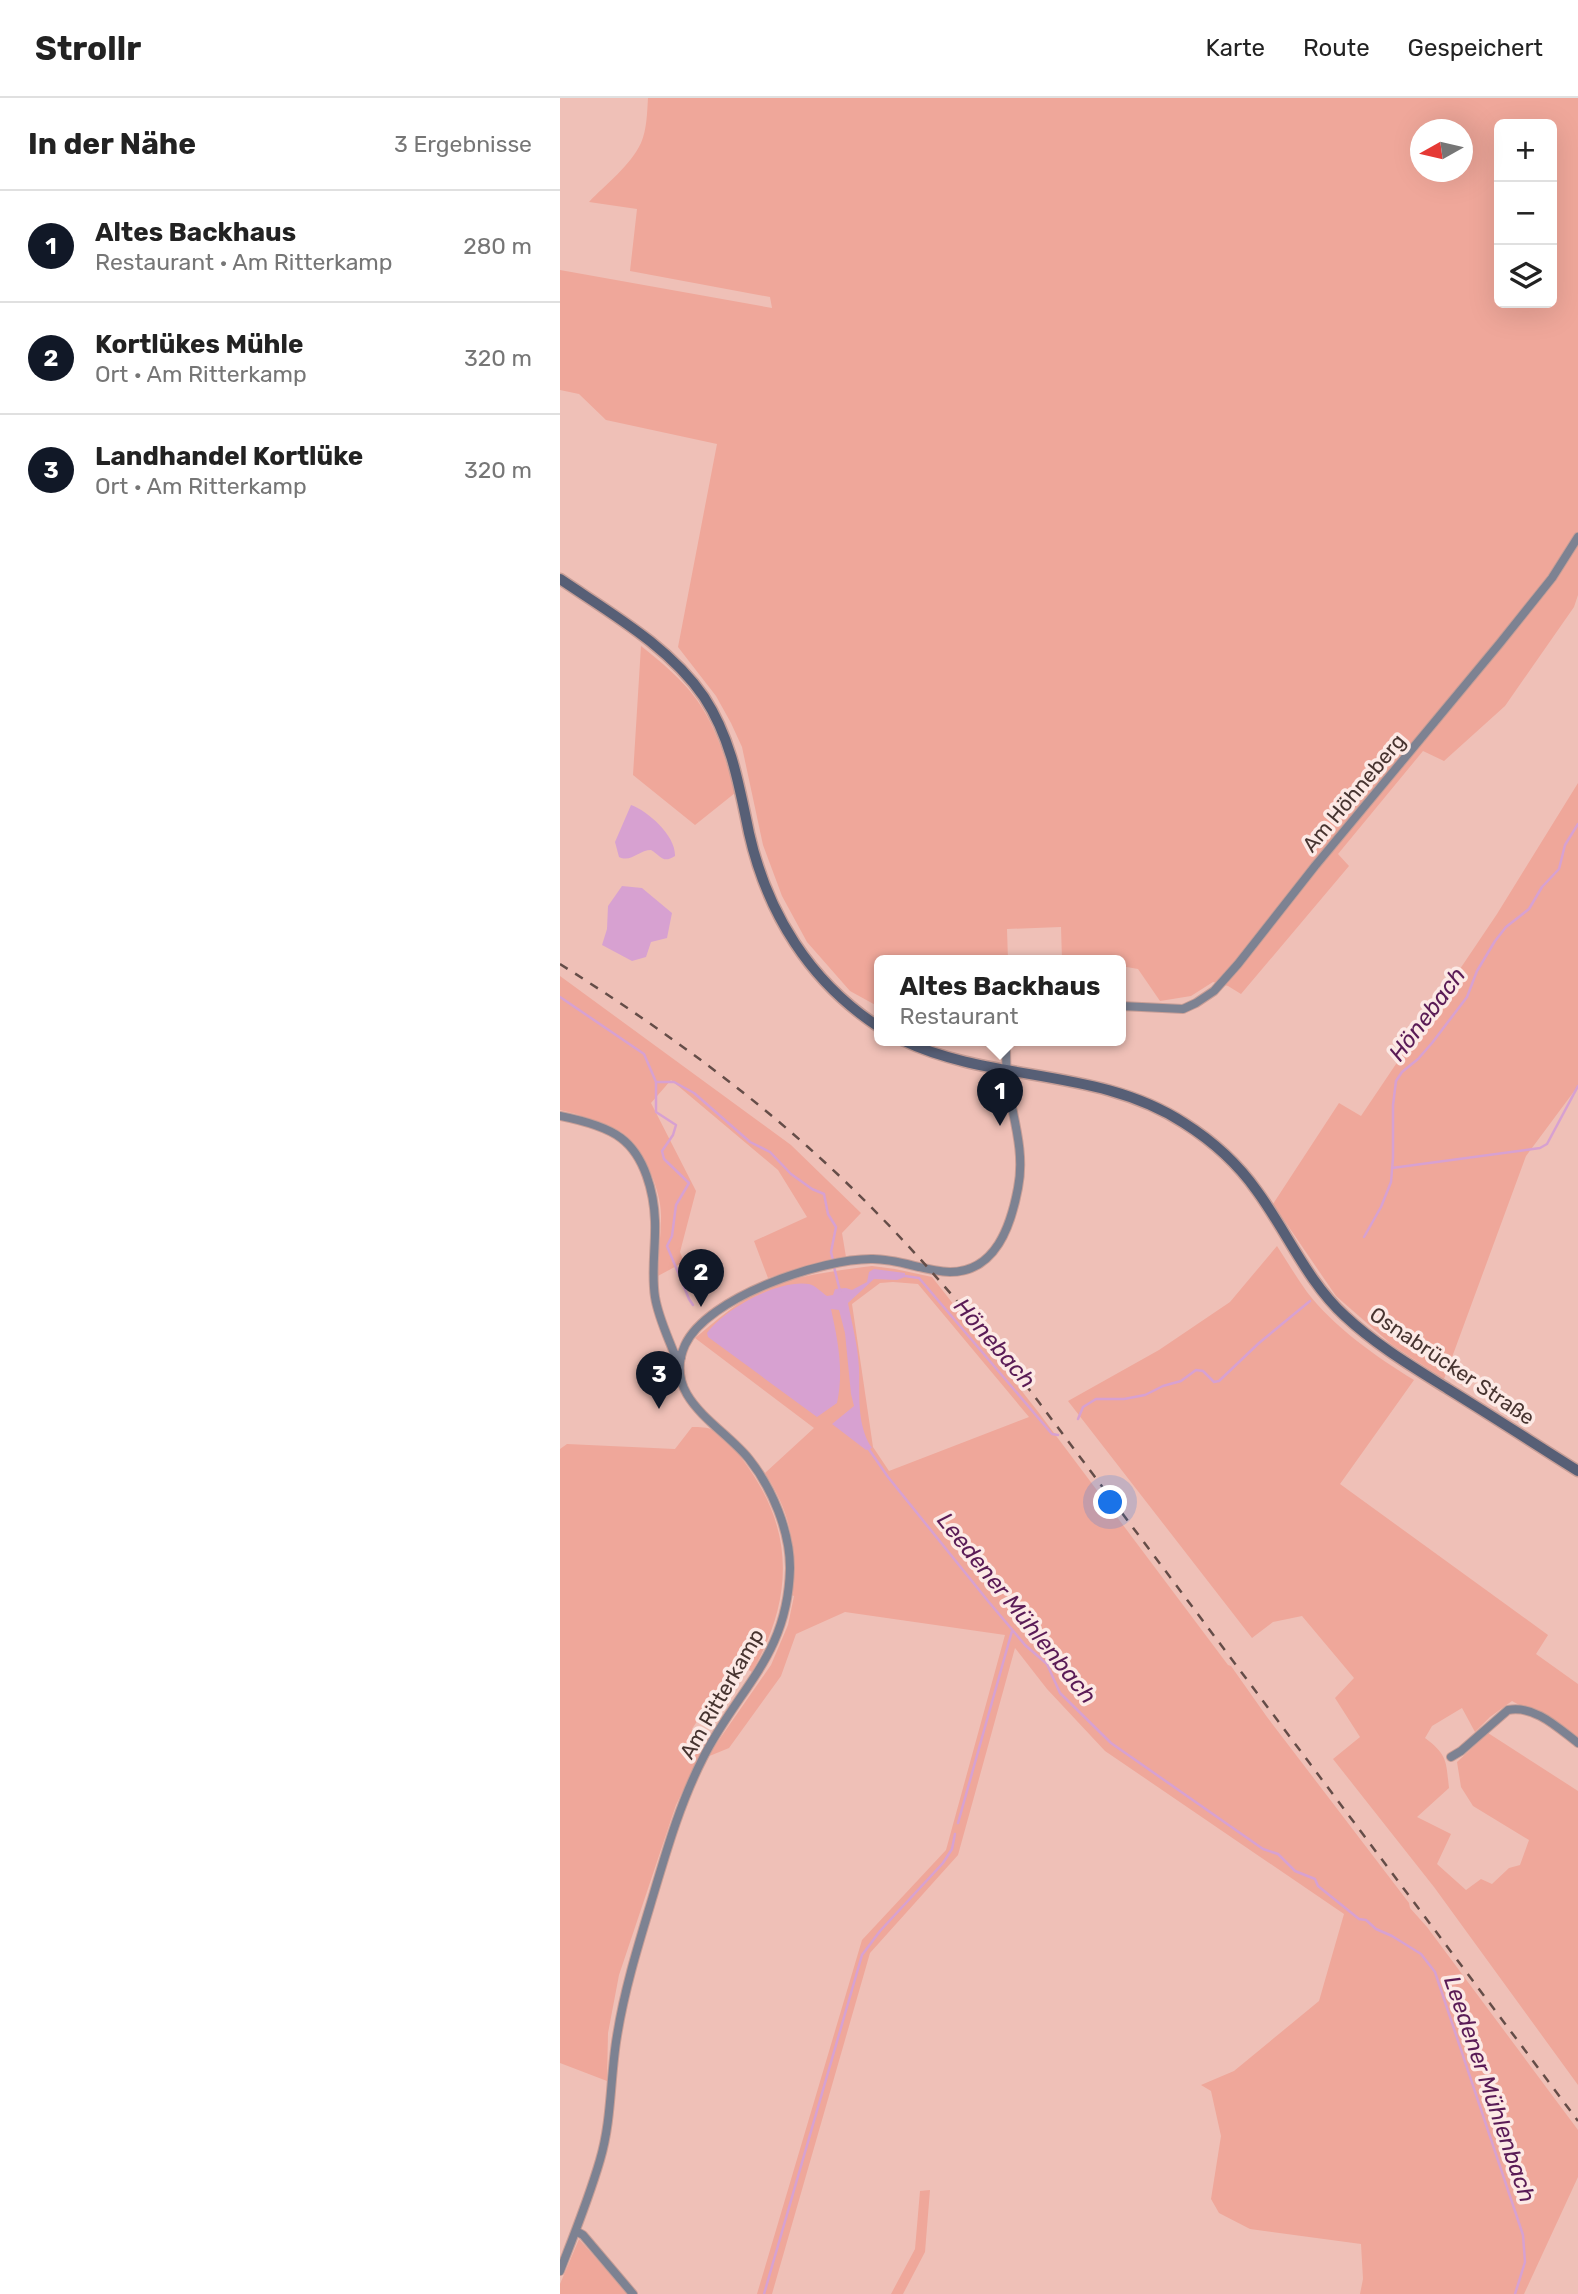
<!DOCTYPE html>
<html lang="de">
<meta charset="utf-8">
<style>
body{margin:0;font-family:Rubik,sans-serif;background:#f6f6f6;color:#222}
.controls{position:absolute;right:21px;top:21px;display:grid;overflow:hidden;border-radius:10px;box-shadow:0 7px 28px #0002}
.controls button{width:63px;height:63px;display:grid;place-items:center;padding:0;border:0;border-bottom:2px solid #e0e0e0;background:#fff;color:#222;font:35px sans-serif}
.compass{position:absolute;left:850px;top:21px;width:63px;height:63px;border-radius:50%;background:#fff;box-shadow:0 7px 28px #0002;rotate:262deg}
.you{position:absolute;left:551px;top:1405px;width:24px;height:24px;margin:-18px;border:5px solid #fff;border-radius:50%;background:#1a73e8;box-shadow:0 0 0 10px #1a73e833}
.badge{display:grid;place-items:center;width:46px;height:46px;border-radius:50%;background:#111827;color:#fff;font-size:23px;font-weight:700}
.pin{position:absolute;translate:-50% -58px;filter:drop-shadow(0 2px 4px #0008)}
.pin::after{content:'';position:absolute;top:37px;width:24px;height:21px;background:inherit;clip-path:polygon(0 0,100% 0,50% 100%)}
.popup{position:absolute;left:314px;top:857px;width:252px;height:91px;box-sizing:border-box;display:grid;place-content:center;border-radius:10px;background:#fff;filter:drop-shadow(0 2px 5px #0005);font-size:23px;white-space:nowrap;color:#767676}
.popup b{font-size:26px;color:#222}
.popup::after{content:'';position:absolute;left:50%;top:100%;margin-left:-14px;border:14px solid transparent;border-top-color:#fff}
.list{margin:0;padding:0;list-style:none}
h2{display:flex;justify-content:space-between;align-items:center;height:91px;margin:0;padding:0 28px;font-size:30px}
h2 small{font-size:23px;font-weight:400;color:#767676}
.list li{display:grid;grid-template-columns:46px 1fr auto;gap:21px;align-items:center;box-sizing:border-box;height:112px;padding:0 28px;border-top:2px solid #e0e0e0}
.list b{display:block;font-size:26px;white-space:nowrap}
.list p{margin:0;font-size:23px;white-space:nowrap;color:#767676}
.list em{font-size:23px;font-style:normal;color:#767676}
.icon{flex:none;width:38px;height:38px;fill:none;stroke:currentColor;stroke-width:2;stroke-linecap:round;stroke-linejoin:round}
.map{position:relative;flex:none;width:1018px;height:2196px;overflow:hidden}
header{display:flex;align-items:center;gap:42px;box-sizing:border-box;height:98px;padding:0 35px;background:#fff;border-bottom:2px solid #e0e0e0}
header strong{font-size:33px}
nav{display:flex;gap:38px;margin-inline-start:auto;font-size:24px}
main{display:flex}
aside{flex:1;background:#fff}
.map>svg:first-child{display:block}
</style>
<header>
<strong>Strollr</strong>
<nav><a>Karte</a><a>Route</a><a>Gespeichert</a></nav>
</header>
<main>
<aside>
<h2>In der Nähe<small>3 Ergebnisse</small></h2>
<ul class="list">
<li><span class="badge">1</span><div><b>Altes Backhaus</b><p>Restaurant · Am Ritterkamp</p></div><em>280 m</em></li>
<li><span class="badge">2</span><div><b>Kortlükes Mühle</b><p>Ort · Am Ritterkamp</p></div><em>320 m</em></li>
<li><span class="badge">3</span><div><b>Landhandel Kortlüke</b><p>Ort · Am Ritterkamp</p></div><em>320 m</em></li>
</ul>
</aside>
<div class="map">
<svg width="1018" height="2196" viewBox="0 0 1018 2196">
<rect width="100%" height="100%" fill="#efc0b7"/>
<path fill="#efa79a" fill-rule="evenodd" d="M88,0H1018V497L1014,509L945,608L884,663L863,653L778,756L789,768L681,896L668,888L653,884L631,898L600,903L578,871L561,868V862H502L501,829L447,831L448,862H319V909L290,893L247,844L222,798L203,747L182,649L171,625L156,598L118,549L157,346L46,322L19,296L0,292V172L212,210L210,199L70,173L77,111L29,104C46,86 70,68 81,45C87,31 87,15 88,0ZM939,26H992V205H939ZM860,32H902V74H860Z
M81,548C101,564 122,581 137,602C156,629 167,663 175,695L135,727L73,677Z
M1018,685V988L966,1058L884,1281L832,1247L776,1198L713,1106L779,1005L801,1018L937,816Z
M0,878L231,1047L301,1115L282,1135L286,1159L258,1165L208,1180L194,1143L247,1119L218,1072L111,982L91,1005L136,1093L120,1154L124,1164L96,1179C98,1159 101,1139 101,1120C102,1093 83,1049 61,1034C49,1026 14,1015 0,1012Z
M717,1148C727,1163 736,1179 747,1194C775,1230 815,1258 854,1282L780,1386L988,1537L976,1556L1018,1586V1640L952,1603L930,1619L915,1634L902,1610L872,1628L865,1640C888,1657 886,1664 889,1690L857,1719L891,1736L877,1766L906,1792L921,1781L932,1786L949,1770L960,1767L969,1742L913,1708L901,1689L897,1664L928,1635L1018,1693V1987L874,1789L773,1661L800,1639L775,1600L794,1580L742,1518L713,1524L692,1540L508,1303L599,1252L670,1204Z
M312,1168L335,1171L372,1179L479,1315L668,1567L671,1568L707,1619L849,1805L850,1810L867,1829L1018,2032V2079L964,2196H800L803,2181L801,2146L690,2131L659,2115L651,2101L661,2038L651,1993L641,1987L674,1973L759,1903L784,1816L545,1653L487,1591L455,1550L398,1757L310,1855L212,2196H197L302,1842L386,1752L445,1537L285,1514L236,1536L221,1578L169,1650L147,1659L211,1567L228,1527L234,1498L231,1497C237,1448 231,1416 205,1375L254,1330L135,1240C158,1221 182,1199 211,1188C240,1177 281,1172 312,1168ZM333,1184L358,1186L469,1319L329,1373L313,1349L292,1206L320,1185Z
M132,1329C139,1329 148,1329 153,1332C169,1341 180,1357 190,1372C236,1439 231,1505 192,1574L175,1564L132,1631L147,1643L116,1707L59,1877L48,1935L47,1983L0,1965V1351L7,1346L115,1351Z
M370,2092L365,2154L343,2196H331L355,2151L360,2093Z
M19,2141L68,2196H0V2186Z"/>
<path fill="#d7a1d1" d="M71,707C88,713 116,738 115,758C103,766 101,758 91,752C79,752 71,765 59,759L55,744Z
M62,788L82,790L112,815L107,840L91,844L86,859L72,863L42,847L47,831L48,808Z
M314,1171L345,1175V1179L337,1182L314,1181L288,1205C292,1226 298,1248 299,1270C300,1295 296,1327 312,1350L306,1352L272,1326L294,1308L291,1296L285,1235L279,1212L271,1211C278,1243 284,1273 277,1305L257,1319L148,1239L147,1235C165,1211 218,1181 249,1186C255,1187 261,1194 267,1198L273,1197L275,1191L286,1190L292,1192L307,1184L309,1174Z"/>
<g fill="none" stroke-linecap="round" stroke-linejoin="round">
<path stroke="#d7a1d1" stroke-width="2.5" d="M0,899L84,956L96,984H114L134,995L190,1044L210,1054L231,1076L252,1091L264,1096L268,1116L276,1129L271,1154L273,1162
M96,984V1014L116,1027L113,1037L102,1053L104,1061L129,1085L116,1107L112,1138L107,1148L129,1201L133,1207
M832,1070L980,1050L987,1046L1018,988
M804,1139L821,1109L831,1084L833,1060V1007L836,983L842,974L858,961L872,945L907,899L917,873L935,843L946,829L969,811L982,789L999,771L1005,747L1018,726
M274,1169L280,1193
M345,1178L359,1180L492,1336L498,1337
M518,1321L523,1309L536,1301H564L585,1297L603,1288L621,1283L636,1272L643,1273L654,1284L659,1283L699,1245L750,1203
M308,1350L328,1379L428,1503L465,1547L487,1566L500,1595L551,1645L703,1751L718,1756L735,1773L755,1781L758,1788L799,1821L806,1822L816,1831L832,1838L861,1856L875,1874L963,2137L965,2164L955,2196
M398,1725L452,1533
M204,2196L302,1857L320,1833L383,1765L392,1751L395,1736"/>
<defs>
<path id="street" d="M561,908L623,911L636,905L654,893L678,866L755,768L940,545L992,480L1018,439
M0,1018C20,1022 45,1028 61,1040C85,1058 94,1095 95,1123C96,1148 91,1174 95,1199C98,1218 107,1237 114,1255L121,1260
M891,1659L901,1653L948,1612C975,1607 998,1630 1018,1645
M16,2133L23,2137L73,2196
M0,2173C14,2137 29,2100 40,2062C52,2022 50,1979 57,1938C64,1894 77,1851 90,1808C105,1758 119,1707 143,1660C178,1590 228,1558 230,1470C230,1433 212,1390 189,1361C162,1327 101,1300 125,1247C147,1199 263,1160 313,1161C339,1161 364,1173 390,1174C436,1174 451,1127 458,1090C465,1056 454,1023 448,989C446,974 446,958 446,942"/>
<path id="secondary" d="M0,481C50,515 109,548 144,599C171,640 179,687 189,735C207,815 250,884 319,929
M342,942C432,985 538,969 624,1025C651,1042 678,1066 697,1093C727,1134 747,1183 785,1218C816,1247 853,1269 888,1291C932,1318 975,1346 1018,1373"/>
</defs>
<use href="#street" stroke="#c79e97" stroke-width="10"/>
<use href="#secondary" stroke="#c79e97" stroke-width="13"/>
<use href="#street" stroke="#7d8292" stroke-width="8"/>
<use href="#secondary" stroke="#575f76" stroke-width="10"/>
<path stroke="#654d48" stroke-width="2.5" stroke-dasharray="9 9" stroke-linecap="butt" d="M0,866C106,933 208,1007 297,1095C361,1158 417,1225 472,1295L1018,2023"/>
</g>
<g text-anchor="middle" stroke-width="7" stroke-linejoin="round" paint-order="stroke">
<g font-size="21" fill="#473430" stroke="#fce9e5">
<text transform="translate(794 695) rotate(-50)" y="7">Am Höhneberg</text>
<text transform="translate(892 1268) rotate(34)" y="7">Osnabrücker Straße</text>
<text transform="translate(162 1596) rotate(-60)" y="7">Am Ritterkamp</text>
</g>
<g font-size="23" font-style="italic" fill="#5a1b56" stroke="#fce9e5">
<text transform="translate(867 916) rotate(-53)" y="8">Hönebach</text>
<text transform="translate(435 1245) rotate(49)" y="8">Hönebach</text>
<text transform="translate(457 1510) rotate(51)" y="8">Leedener Mühlenbach</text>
<text transform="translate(930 1991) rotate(71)" y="8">Leedener Mühlenbach</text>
</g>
</g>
</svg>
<div class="controls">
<button>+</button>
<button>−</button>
<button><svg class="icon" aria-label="layers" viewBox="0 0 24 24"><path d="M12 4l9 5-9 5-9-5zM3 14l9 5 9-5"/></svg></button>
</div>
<svg class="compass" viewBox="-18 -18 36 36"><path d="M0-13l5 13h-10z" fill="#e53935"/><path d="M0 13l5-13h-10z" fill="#767676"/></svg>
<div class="you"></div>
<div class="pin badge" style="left:440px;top:1028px">1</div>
<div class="popup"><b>Altes Backhaus</b>Restaurant</div>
<div class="pin badge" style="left:141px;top:1209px">2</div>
<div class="pin badge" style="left:99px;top:1311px">3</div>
</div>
</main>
